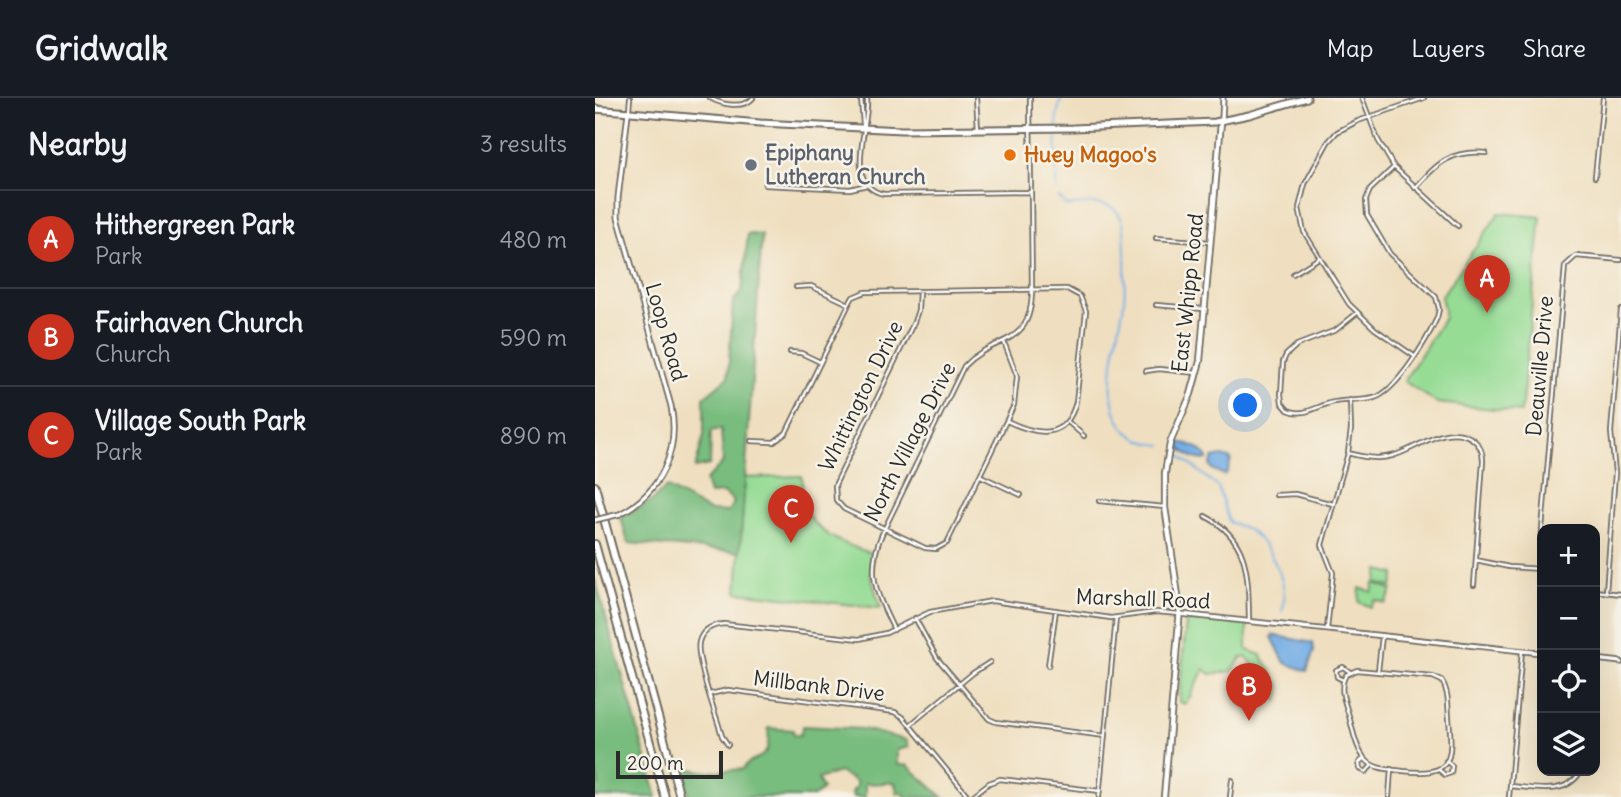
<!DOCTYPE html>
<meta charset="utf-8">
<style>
body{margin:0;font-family:Delius,sans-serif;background:#20242c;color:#f1f3f6}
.controls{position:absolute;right:21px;bottom:21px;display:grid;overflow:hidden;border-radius:14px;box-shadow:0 7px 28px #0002}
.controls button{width:63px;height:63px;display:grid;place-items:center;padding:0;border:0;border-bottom:2px solid #363941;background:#171b24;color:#f1f3f6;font:35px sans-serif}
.scale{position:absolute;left:21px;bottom:18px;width:107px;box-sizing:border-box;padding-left:7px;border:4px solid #2b2b2b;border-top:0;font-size:19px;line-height:24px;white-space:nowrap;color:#2b2b2b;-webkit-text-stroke:5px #f7f3e8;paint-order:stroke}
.you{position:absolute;left:651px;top:308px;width:24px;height:24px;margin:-18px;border:5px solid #fff;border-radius:50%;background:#1a73e8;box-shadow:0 0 0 10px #1a73e833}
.badge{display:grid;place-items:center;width:46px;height:46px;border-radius:50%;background:#c8321e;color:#fff;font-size:23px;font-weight:700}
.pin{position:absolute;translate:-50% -58px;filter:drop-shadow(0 2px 4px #0008)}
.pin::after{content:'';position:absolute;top:37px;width:24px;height:21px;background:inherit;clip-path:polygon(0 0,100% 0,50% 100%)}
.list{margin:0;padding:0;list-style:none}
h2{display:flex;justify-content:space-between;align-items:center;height:91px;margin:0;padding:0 28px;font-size:30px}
h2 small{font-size:23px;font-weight:400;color:#9ea1a6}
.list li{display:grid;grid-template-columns:46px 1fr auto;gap:21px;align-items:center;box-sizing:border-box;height:98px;padding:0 28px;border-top:2px solid #363941}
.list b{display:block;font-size:26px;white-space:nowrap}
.list p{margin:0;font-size:23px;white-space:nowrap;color:#9ea1a6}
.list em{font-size:23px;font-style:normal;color:#9ea1a6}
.icon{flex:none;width:38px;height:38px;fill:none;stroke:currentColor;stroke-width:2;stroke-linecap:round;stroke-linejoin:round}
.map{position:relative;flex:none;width:1026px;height:699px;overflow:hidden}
header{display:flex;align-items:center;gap:42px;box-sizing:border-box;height:98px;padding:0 35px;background:#171b24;border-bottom:2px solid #363941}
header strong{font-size:33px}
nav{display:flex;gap:38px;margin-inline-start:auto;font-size:24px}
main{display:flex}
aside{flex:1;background:#171b24}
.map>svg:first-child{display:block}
</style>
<header>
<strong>Gridwalk</strong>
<nav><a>Map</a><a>Layers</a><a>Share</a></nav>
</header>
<main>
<aside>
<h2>Nearby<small>3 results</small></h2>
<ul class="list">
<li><span class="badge">A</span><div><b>Hithergreen Park</b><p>Park</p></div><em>480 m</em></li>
<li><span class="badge">B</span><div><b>Fairhaven Church</b><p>Church</p></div><em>590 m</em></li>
<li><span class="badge">C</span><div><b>Village South Park</b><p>Park</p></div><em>890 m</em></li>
</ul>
</aside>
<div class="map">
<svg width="1026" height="699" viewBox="0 0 1026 699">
<rect width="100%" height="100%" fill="#f7f3e8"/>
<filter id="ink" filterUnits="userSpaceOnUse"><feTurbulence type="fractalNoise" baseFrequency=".0143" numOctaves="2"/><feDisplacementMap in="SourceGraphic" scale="14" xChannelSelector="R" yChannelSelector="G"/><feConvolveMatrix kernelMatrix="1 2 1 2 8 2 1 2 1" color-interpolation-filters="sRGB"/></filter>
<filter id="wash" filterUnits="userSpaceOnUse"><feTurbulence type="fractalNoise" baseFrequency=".00686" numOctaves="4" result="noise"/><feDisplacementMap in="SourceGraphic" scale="28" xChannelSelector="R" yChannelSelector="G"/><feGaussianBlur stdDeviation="1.57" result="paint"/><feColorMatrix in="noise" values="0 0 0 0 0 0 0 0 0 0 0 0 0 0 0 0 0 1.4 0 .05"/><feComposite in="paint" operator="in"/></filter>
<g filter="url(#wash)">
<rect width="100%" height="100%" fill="#efdfc0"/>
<path fill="#96dc95" stroke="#608460" stroke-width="2" d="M904,115L946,119L926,314L842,305L809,283L849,220V211L846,199Z
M207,378C208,387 207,397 209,406C217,436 252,447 278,456L276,479L286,510L142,494L150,380Z
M784,472L800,476L797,489L781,485Z
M779,485L797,492L791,505L780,502L776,509L764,504L765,490L777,494Z
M602,523L652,526V552L666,557L686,589L683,603L673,591L655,580L657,578L654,576L659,568L652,559L646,560L637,573L616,576L609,571L591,606L584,604L591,524Z"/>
<path fill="#78bc7e" stroke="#527454" stroke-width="2" d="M153,136L167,137L145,454L33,445L26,420L57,403L71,389L114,413L133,414L139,404L129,395L114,396L110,383L128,364L126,331L116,333L115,367L100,370L109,337V299L133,279L138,203L147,194Z
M0,481L62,699H0V688L4,687L0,668Z
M208,628L268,631L311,642L314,649L302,652V667H312L348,699H311L307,694L302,695L300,685C289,684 280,687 270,685V699H258L257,694L261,689V684L244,674L223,681L228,691L218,699H95L87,670L114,674L148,671C159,653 177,669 173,630L198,632L199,637H205Z"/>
<path fill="#75aee5" stroke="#506c88" stroke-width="2" d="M583,344C593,345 609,350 612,361C603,364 585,354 583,344Z
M627,358L636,361L632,375L629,377L617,371L615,367L618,360Z
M678,537L718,545L719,553L712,573L690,565L677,539Z"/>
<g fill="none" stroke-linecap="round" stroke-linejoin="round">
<path stroke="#75aee5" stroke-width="2" d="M461,92L462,19L466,0
M464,100L472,108C486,106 514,102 523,115C531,125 529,140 530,152C530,171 531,191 528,211C519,259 494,341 567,347
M582,355L623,389L634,424C639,426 644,427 650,430C673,442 697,488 687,513"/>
</g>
</g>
<g filter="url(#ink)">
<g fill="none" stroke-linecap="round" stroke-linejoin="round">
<defs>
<path id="minor" d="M115,0C127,7 149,11 158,0
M266,0L268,27
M272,0C275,28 247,88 289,96L435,94
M381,0L383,31
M767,0L783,42L799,69L863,128
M34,12L35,0
M1000,79L1008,0
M170,87L255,91L272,87
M820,90C843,65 855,52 891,55
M561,140L615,144
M698,176L724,160
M201,189L216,188L254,206
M324,193L323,212L319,224L240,387L241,402L249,411L330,450L341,451L352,445L419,307L422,278L409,244
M561,207L609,211
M762,215L741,232L702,247L691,257L688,264L686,296L687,305L693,312C708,319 721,309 735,305C749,301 764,304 779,300C801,294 832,242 842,220L844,211L841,199L795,156L772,117L771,102L775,92L799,69
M195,254L206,255L225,264
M819,258L780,231L754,206L709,134L704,110L710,86L733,44L742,34L763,23L829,0
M551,273L564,271L602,275
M473,324L489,338
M156,343L179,344L191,335L254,206L258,199L270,194L472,191L485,198L491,213L481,304C471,343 441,337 412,323
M753,355C768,359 782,362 797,358C821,352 851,324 876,340C884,345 888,354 888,363L879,487
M386,378L426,397
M681,397L700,396L738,406
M504,403L570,409
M610,418C655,441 653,477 654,522
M947,431L970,168L981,158L1026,162
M881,462L914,469L947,471
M944,471L947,432
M1000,493L1026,496
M1011,494L1020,375L1016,334L1026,212
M320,520L342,560L394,621L401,624L510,638
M732,531L738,475L727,447L753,355L756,331L755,302
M299,532C282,496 270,475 287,436L369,268C400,235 437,252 437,191L435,0
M453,568L461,512
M762,572L838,579L847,583C854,594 853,608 854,620C858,664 857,678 808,673C796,671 781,672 772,663C761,652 758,632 754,618C750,604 743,590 751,577Z
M783,573L787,538
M748,582L742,579L741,572L748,569L755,574
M115,596L133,592L300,614L308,619L374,699
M315,627L378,575L395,564
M133,647L127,638C122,619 100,561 104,544C107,532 117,527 129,526L264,541L291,535L335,514L397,503L516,520L561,514L585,516
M769,660L764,665L765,671L771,674L777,667
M843,671L850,677L856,675L857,668L851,663
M915,688C941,690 971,699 986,673
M376,699L394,685L405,681L505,693
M504,699L521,520
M635,699L637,682
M794,699L796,671
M914,699L927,553"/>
<path id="tertiary" d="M627,21L628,0
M25,416C66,394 85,353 76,308L23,119V100L33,15
M585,516L947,555
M1000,561L1026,564"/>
<path id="secondary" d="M569,699L585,511L570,409V375L575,345L596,296L605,263L626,24"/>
<path id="primary" d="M0,11L165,25L307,32L478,30L620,24L654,17L712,0"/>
<path id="motorway" d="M0,11H2
M0,388L85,699
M0,446L70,699"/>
</defs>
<use href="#minor" stroke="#706a5f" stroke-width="6"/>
<use href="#tertiary" stroke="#706a5f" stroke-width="7"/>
<use href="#secondary" stroke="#706a5f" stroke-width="8"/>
<use href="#primary" stroke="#706a5f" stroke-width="9"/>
<use href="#motorway" stroke="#706a5f" stroke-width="10"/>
<use href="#minor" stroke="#fff" stroke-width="2.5"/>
<use href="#tertiary" stroke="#fff" stroke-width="3.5"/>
<use href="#secondary" stroke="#fff" stroke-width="4.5"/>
<use href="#primary" stroke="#fff" stroke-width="5"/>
<use href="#motorway" stroke="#fff" stroke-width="6"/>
<defs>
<path id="tertiary-bridge" d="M0,422L25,416"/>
</defs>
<use href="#tertiary-bridge" stroke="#706a5f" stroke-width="7" stroke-linecap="butt"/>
<use href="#tertiary-bridge" stroke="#fff" stroke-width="3.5"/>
</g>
</g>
<circle fill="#e8710a" stroke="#f7f3e8" stroke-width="2.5" cx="415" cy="57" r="7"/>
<circle fill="#6b7280" stroke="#f7f3e8" stroke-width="2.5" cx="156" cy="67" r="7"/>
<g text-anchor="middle" stroke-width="5" stroke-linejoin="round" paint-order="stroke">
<g font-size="21" font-weight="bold" fill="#5b616d" stroke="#f7f3e8" text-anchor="start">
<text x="170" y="62">Epiphany<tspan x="170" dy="24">Lutheran Church</tspan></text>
</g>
<g font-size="21" font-weight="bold" fill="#c56008" stroke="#f7f3e8" text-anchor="start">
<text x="429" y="64">Huey Magoo's</text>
</g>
<g font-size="21" fill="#2b2b2b" stroke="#f7f3e8">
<text transform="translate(593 195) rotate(-84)" y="7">East Whipp Road</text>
<text transform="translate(71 234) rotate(74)" y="7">Loop Road</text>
<text transform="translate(945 268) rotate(-85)" y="7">Deauville Drive</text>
<text transform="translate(266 298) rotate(-64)" y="7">Whittington Drive</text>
<text transform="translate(315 344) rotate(-63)" y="7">North Village Drive</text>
<text transform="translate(548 501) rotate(2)" y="7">Marshall Road</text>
<text transform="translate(224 588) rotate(7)" y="7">Millbank Drive</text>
</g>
</g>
</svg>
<div class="controls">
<button>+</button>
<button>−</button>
<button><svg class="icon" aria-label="locate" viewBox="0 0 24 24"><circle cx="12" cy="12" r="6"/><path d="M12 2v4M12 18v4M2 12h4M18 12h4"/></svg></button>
<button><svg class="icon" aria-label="layers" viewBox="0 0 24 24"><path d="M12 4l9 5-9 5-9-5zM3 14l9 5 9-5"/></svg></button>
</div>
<div class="scale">200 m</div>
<div class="you"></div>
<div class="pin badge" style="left:892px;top:215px">A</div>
<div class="pin badge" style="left:654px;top:623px">B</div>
<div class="pin badge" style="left:196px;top:445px">C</div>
</div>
</main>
